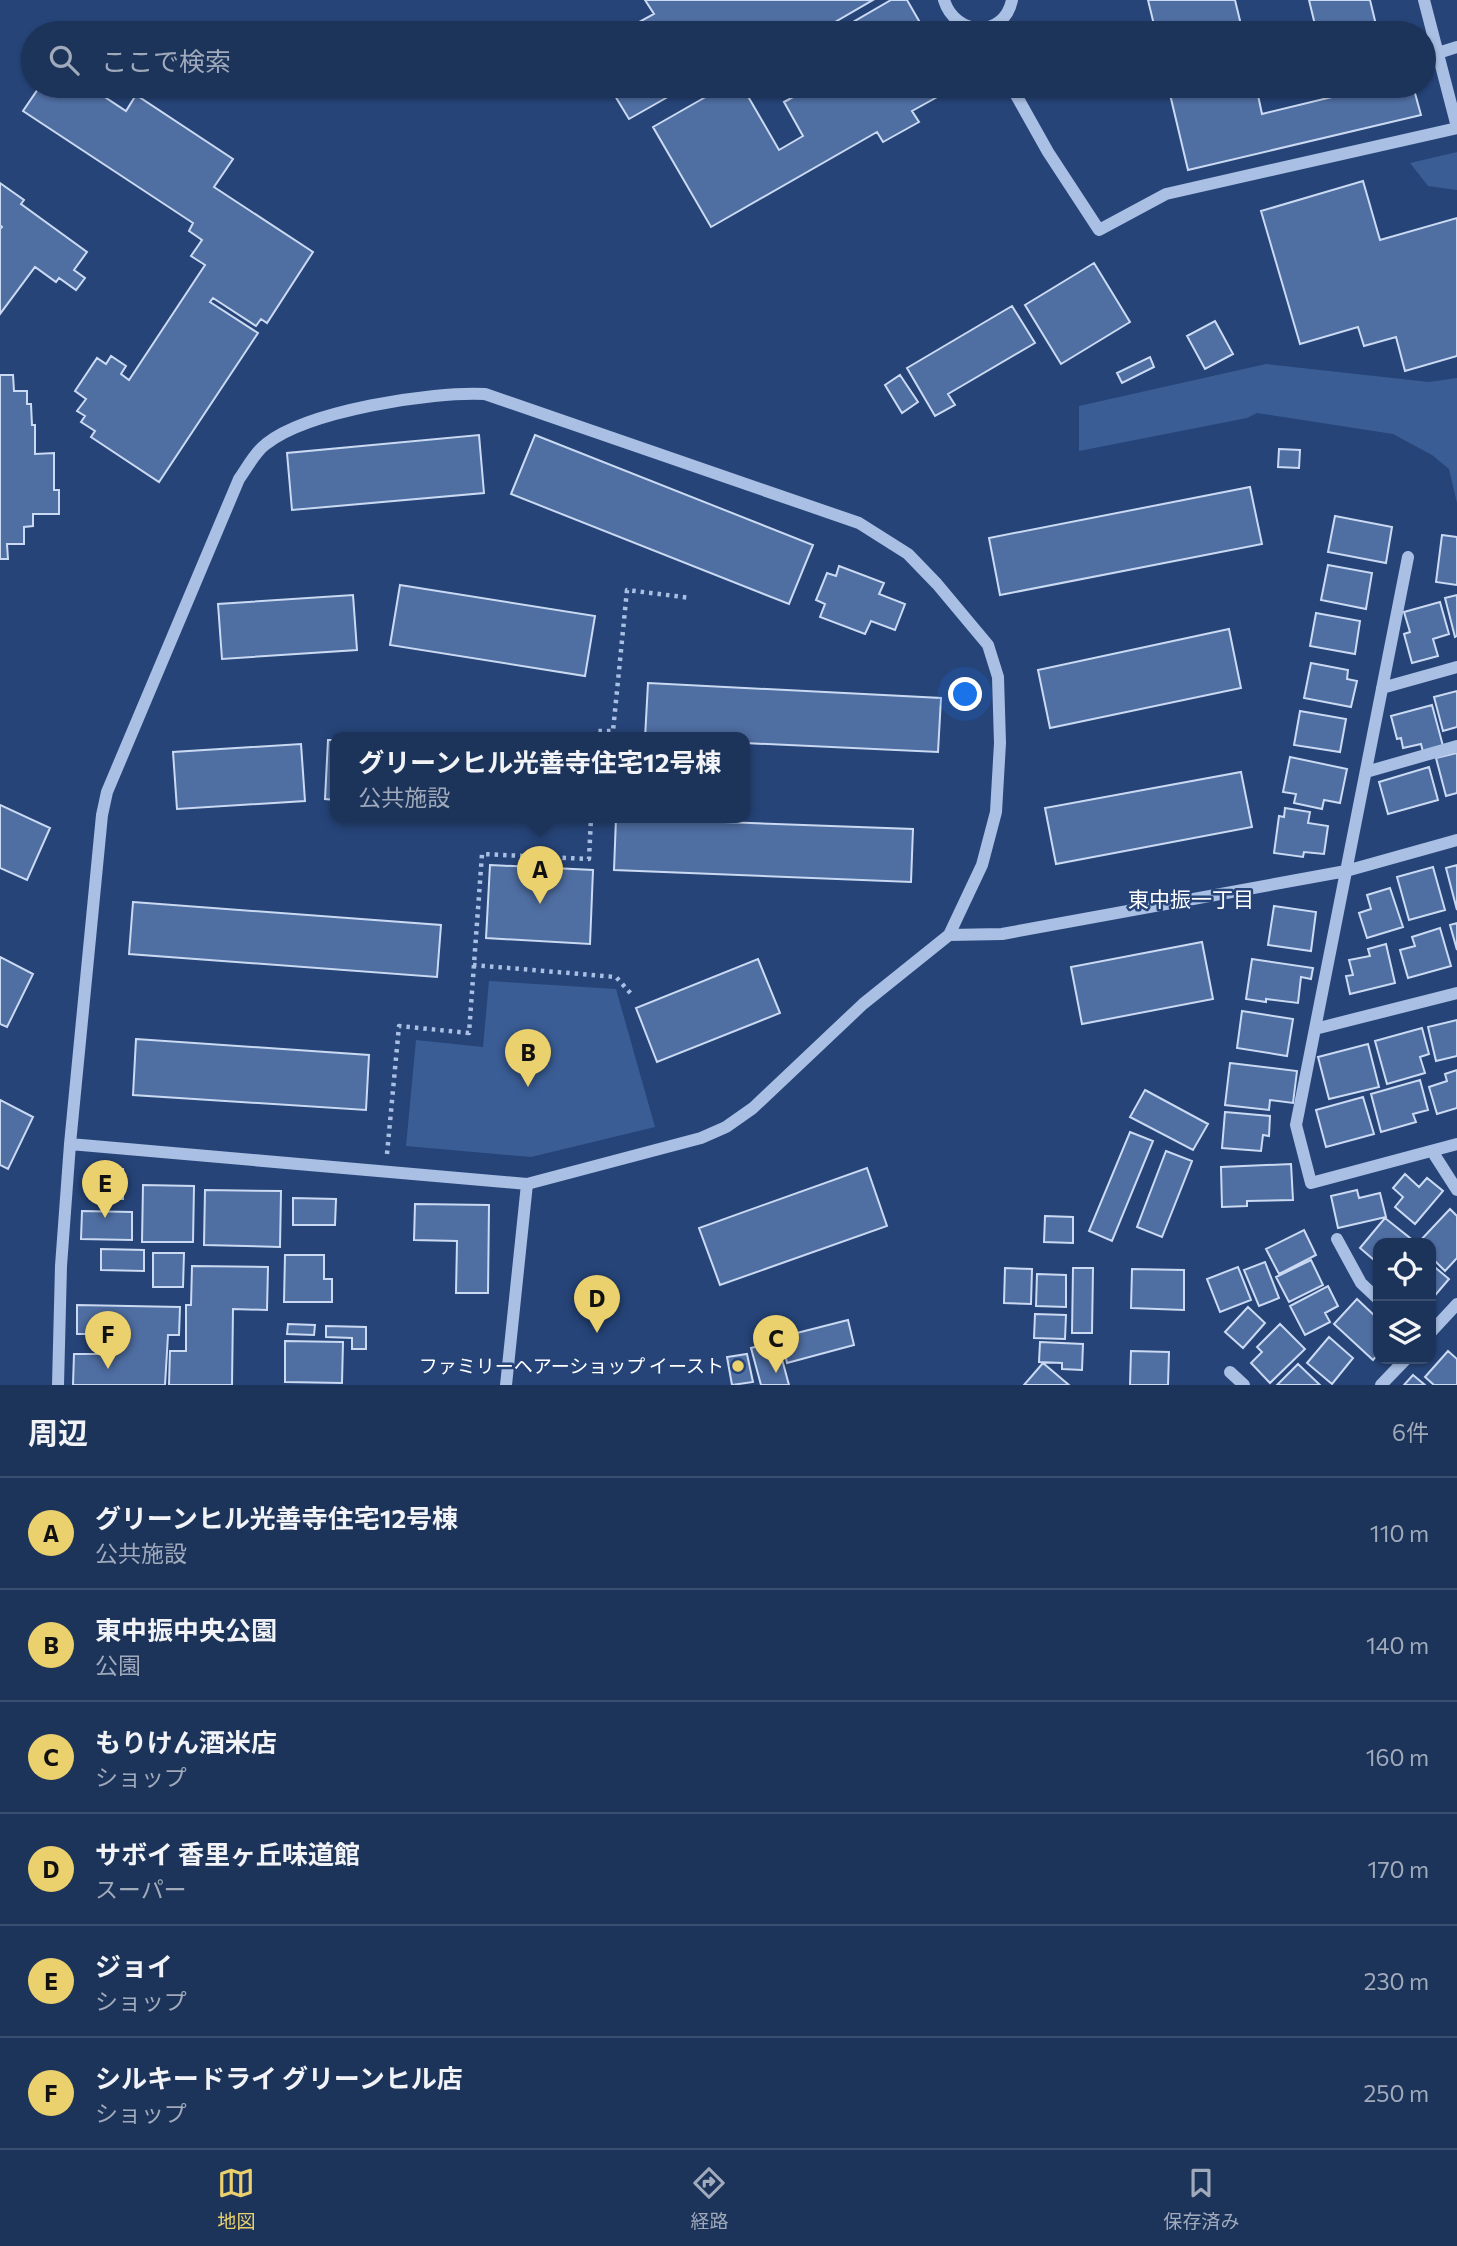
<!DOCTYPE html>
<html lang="ja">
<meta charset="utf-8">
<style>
body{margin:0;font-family:Commissioner,"Noto Sans JP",sans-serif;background:#293f63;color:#f1f3f6}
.controls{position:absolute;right:21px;bottom:21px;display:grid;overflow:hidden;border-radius:14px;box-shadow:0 2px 5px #0004}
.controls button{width:63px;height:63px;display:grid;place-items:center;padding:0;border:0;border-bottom:2px solid #3a4e70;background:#1c335a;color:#f1f3f6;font:35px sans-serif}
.you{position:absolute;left:966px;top:695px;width:24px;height:24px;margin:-18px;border:5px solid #fff;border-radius:50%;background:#1a73e8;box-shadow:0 0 0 10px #1a73e833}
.badge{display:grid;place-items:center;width:46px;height:46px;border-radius:50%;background:#ebd06e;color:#111;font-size:23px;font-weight:700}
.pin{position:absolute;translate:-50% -58px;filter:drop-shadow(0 2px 4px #0008)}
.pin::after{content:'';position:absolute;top:37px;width:24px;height:21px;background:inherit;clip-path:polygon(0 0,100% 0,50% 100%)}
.popup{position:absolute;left:330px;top:732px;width:420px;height:91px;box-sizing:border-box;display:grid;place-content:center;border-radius:14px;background:#1c335a;filter:drop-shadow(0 2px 5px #0005);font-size:23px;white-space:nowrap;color:#a0aabb}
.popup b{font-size:26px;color:#f1f3f6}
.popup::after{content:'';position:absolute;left:50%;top:100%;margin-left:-14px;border:14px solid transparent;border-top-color:#1c335a}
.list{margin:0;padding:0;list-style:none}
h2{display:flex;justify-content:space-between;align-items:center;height:91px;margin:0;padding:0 28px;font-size:30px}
h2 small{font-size:23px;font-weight:400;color:#a0aabb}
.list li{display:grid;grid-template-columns:46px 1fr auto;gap:21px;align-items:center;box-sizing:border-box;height:112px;padding:0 28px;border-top:2px solid #3a4e70}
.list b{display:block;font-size:26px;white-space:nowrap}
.list p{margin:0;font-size:23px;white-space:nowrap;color:#a0aabb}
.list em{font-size:23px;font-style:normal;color:#a0aabb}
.icon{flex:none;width:38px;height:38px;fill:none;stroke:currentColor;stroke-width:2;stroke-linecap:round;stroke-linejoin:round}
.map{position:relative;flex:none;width:1457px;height:1385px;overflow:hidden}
.search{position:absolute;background:#1c335a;box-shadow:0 2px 5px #0004;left:21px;right:21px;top:21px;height:77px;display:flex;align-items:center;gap:18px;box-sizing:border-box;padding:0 24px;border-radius:38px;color:#a0aabb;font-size:26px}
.sheet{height:763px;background:#1c335a}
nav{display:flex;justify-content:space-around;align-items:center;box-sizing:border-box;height:98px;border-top:2px solid #3a4e70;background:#1c335a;font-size:19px;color:#a0aabb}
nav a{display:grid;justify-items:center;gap:4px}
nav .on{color:#ebd06e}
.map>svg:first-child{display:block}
</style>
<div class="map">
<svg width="1457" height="1385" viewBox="0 0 1457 1385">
<rect width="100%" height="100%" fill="#264478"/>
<path fill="#3a5d95" d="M1457,152V190L1428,186L1410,163Z
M1266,364L1429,382L1457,378V503L1449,469L1432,455L1393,434L1257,413L1247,418L1079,451V406Z
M489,981L616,989L655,1127L531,1157L406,1146L416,1040L483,1047Z"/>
<path fill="#4f6ea2" stroke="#cbdaf3" stroke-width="2" d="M645,0H873L816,33H785L783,30L778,33H619L654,14Z
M891,0H907L926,33H852L848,25Z
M1148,0H1235L1243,33H1156Z
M1309,0H1370L1378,33H1317Z
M40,86H88L126,111L136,95L233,159L214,187L313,252L267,323L261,319L256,326L213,298L210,302L258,333L159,482L91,437L95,431L81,422L85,416L77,411L86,399L75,391L97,358L106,364L111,356L126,366L121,374L129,380L205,265L191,256L202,240L189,231L193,223L23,111Z
M392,86H407L396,92Z
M609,86H687L629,119Z
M725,86H742L779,150L803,136L784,102L813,86H957L912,111L919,122L883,142L877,132L711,227L653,127Z
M1168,86H1256L1262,114L1332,97L1329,86H1413L1421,115L1188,170Z
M1363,181L1380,240L1457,218V356L1405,371L1396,337L1364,346L1358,327L1300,344L1261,211Z
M0,183L24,200L21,204L87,252L74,270L85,278L76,290L59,278L56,282L35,267L0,314V229L2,227L0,225Z
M1094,263L1130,322L1061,364L1025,305Z
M1012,306L1035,343L948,394L955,405L935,416L907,368Z
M1215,321L1233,354L1205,369L1187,336Z
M1150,357L1154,367L1122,383L1117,373Z
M0,375H13L14,391H27V404H31L32,425H35V454L54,453V490H59V514H33V526L24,527V544H7L8,559H0Z
M900,375L918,402L902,413L885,385Z
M479,435L484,493L292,510L287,453Z
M535,435L813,545L789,604L511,494Z
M1279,449L1300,450L1299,468L1278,467Z
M1250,487L1262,544L1000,595L989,538Z
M1335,516L1392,527L1386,563L1328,552Z
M1442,535L1457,537V585L1436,582Z
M1328,565L1372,573L1366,609L1321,600Z
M839,566L884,583L879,594L905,604L895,630L871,621L865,634L820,617L825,604L816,600L827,573L836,576Z
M400,585L595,616L585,676L390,645Z
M353,595L357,650L222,659L218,604Z
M1457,595V636L1455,637L1445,598Z
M1440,602L1449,634L1433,639L1438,656L1412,663L1404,634L1410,632L1404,612Z
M1316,613L1360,621L1355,654L1310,646Z
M1229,629L1241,688L1050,728L1038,670Z
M1311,663L1348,670L1347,679L1357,681L1351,707L1304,698Z
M648,683L941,698L938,752L745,743V738H645Z
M1457,691V727L1443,731L1434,697Z
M1432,705L1443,746L1423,752L1421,744L1403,748L1401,738L1397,739L1391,716Z
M1300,711L1346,719L1340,752L1294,745Z
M328,740H335V800L325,799Z
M301,744L305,801L177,809L173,752Z
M1457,753V793L1446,796L1436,758Z
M1290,757L1347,769L1340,803L1324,800L1322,809L1294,803L1296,794L1283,792Z
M1429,767L1438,800L1388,814L1379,782Z
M1241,772L1252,827L1056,864L1045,808Z
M0,805L50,828L27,880L0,868Z
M1285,808L1310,812L1308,823L1328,826L1324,854L1304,852L1303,857L1274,853L1279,816L1284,817Z
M616,818L913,829L911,882L614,870Z
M490,865L593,870L590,944L486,938Z
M1457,865V910L1446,868Z
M1433,867L1445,910L1409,920L1397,877Z
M1390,888L1403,927L1367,938L1359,913L1371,909L1367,895Z
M133,902L441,925L437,977L129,954Z
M1274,906L1316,912L1311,951L1268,945Z
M1457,923V950L1450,925Z
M1440,928L1451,966L1408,978L1400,950L1415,946L1412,937Z
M1202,942L1213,999L1082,1024L1071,967Z
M1386,944L1395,983L1350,994L1346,976L1353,975L1349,960L1370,956L1368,949Z
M0,957L33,974L7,1027L0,1024Z
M758,959L780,1013L657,1062L636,1008Z
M1252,959L1313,968L1311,979L1301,977L1298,1003L1266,999V1002L1246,999Z
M1242,1011L1293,1019L1287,1056L1237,1048Z
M1457,1020V1056L1436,1061L1428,1027Z
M1422,1028L1429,1054L1420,1057L1425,1073L1387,1084L1375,1041Z
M136,1039L369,1055L366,1110L133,1095Z
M1368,1044L1379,1087L1329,1099L1318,1057Z
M1230,1063L1297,1071L1293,1103L1270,1100L1269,1110L1225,1105Z
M1457,1070V1108L1437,1114L1429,1087L1447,1081L1445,1074Z
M1420,1080L1428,1110L1413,1114L1416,1122L1381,1132L1371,1094Z
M1145,1090L1208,1124L1193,1150L1130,1117Z
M1363,1097L1374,1134L1326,1147L1316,1110Z
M0,1100L33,1117L8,1169L0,1165Z
M1225,1112L1270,1116L1269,1136L1263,1135L1261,1151L1222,1148Z
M1130,1132L1153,1141L1112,1241L1089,1231Z
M1166,1151L1192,1161L1162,1237L1137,1227Z
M1291,1164L1293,1200L1247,1201V1206L1222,1207L1221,1167Z
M867,1168L887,1226L720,1285L699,1228Z
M96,1169H123V1199H95Z
M1405,1174L1419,1187L1427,1178L1443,1191L1415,1224L1395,1207L1403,1197L1393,1188Z
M143,1185L194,1186L193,1242H142Z
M205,1190L281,1191L280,1247L204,1245Z
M1357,1190L1359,1198L1380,1193L1386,1217L1338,1228L1331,1196Z
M293,1198L336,1199L335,1225H293Z
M415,1204L489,1205L488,1293H456L457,1241L414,1240Z
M1450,1209L1457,1216V1258L1445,1271L1431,1257V1243H1418Z
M82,1211L132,1212V1240L81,1239Z
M1045,1216L1073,1217V1243L1044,1242Z
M1385,1218L1410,1238L1406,1243H1378V1254L1374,1260L1360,1248Z
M1304,1230L1316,1255L1279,1274L1266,1249Z
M101,1249L144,1250V1271L101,1270Z
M153,1253H184L183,1287H153Z
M285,1255H324V1279H332V1302H284Z
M1311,1260L1323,1285L1289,1302L1276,1277Z
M1265,1262L1279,1298L1259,1306L1244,1270Z
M1431,1264L1449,1279L1431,1300Z
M192,1266L268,1267L267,1310L233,1309L232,1385H169L170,1351H186V1305H191Z
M1238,1267L1251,1300L1220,1312L1207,1279Z
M1005,1268L1032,1269L1031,1304L1004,1303Z
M1073,1268H1093L1092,1333H1072Z
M1132,1269L1184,1270V1310L1131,1308Z
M1037,1274L1066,1275V1307L1036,1306Z
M1328,1286L1338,1306L1325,1313L1330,1322L1305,1335L1290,1306Z
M1357,1299L1378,1319V1354L1373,1360L1334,1324Z
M77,1305L180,1307L179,1335H168L165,1385H73L74,1354H101V1334H77Z
M1248,1307L1265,1323L1243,1348L1225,1332Z
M1035,1314L1066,1315L1065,1339L1034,1338Z
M848,1320L854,1345L787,1363L781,1337Z
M288,1324L315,1325L314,1335L287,1334Z
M1280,1324L1305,1349L1270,1383L1251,1363L1262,1352L1257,1347Z
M326,1326L366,1327V1349H352V1338L326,1337Z
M1329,1337L1353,1358L1332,1384L1307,1363Z
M285,1341L343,1342L342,1383L285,1382Z
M777,1341L789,1385H761L751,1348Z
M1040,1342L1083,1344L1082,1370L1062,1369V1363L1039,1362Z
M1131,1351L1169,1352L1168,1385H1130Z
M1448,1351L1457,1359V1385H1434L1425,1377Z
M747,1354L753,1382L732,1385L727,1357Z
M1043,1363L1069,1385H1024Z
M1298,1364L1320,1385H1277Z
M1413,1375L1425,1385H1404Z"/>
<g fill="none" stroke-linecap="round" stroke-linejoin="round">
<path stroke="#a9bfe3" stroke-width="4.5" stroke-dasharray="3.5 5" stroke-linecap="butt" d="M596,738L597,731H613L627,590L691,598
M473,965L616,977L633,996
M387,1154L399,1026L469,1033L482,854L589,859L591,818"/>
<path stroke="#a9bfe3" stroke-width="12" d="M944,0C955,36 1004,39 1012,0
M1424,0L1457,127
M1438,53L1457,47
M1011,86L1048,152L1099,230L1166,194L1457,128
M1408,557L1296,1125L1311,1183L1457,1144
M1382,688L1457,667
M1366,772L1457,746
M949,935L1002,934L1346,871L1457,840
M1315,1029L1457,993
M1432,1151L1457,1190
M1337,1239L1361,1283L1378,1299
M1431,1332L1457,1304
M1230,1372L1244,1385
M58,1385L61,1266L70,1144L102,815L107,792L239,479C247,468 255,452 266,444C307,411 432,391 485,394L859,523L908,554L937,584L988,645L998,677L1000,743L996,812L982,865L949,935L863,1004L753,1108L726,1127L701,1138L527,1184L70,1144
M506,1385L527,1184
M1381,1385L1406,1359"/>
</g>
<circle fill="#ebd06e" stroke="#264478" stroke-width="2.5" cx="738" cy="1366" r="7"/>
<g text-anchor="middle" stroke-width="5" stroke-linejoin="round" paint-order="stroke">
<g font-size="19" fill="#fff" stroke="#264478" text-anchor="end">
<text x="724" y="1373">ファミリーヘアーショップ イースト</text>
</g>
<g font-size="21" fill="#fff" stroke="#264478">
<text x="1191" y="907">東中振一丁目</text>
</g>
</g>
</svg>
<div class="controls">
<button><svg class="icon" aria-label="locate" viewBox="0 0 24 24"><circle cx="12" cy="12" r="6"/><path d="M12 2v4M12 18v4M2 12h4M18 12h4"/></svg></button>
<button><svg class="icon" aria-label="layers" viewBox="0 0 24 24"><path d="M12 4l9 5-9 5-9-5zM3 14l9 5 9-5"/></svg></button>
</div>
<div class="you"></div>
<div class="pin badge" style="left:540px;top:904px">A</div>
<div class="popup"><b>グリーンヒル光善寺住宅12号棟</b>公共施設</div>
<div class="pin badge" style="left:528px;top:1087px">B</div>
<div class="pin badge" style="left:776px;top:1373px">C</div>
<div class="pin badge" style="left:597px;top:1333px">D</div>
<div class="pin badge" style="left:105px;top:1218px">E</div>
<div class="pin badge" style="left:108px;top:1369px">F</div>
<div class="search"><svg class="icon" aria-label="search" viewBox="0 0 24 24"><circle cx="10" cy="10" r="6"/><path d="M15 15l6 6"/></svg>ここで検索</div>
</div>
<section class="sheet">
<h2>周辺<small>6件</small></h2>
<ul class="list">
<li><span class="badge">A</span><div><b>グリーンヒル光善寺住宅12号棟</b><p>公共施設</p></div><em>110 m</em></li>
<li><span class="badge">B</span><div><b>東中振中央公園</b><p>公園</p></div><em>140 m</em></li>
<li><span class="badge">C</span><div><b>もりけん酒米店</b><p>ショップ</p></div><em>160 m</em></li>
<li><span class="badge">D</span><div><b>サボイ 香里ヶ丘味道館</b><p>スーパー</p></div><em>170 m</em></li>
<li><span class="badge">E</span><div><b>ジョイ</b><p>ショップ</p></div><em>230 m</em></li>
<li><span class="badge">F</span><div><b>シルキードライ グリーンヒル店</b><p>ショップ</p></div><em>250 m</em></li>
</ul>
</section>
<nav>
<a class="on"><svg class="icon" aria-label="map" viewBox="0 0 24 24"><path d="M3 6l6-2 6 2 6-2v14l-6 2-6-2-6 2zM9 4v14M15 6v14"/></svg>地図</a>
<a><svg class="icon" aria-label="directions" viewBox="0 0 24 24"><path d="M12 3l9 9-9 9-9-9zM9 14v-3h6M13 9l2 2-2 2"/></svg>経路</a>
<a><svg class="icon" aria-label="saved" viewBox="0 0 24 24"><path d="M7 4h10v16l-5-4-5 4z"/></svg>保存済み</a>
</nav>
